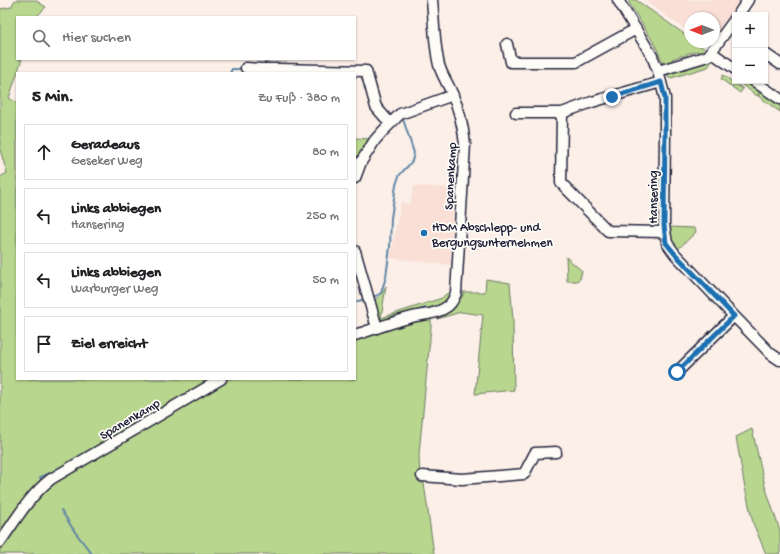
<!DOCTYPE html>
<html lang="de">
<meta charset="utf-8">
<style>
body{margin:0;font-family:"Gochi Hand",sans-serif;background:#f2f2f2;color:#202124}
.controls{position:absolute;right:12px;top:12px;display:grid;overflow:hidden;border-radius:0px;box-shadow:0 1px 3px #0004}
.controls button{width:36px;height:36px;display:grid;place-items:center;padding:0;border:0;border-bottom:1px solid #e0e0e0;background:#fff;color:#202124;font:20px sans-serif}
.compass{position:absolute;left:684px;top:12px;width:36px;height:36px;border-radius:50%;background:#fff;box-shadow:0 1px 3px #0004;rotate:270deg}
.stop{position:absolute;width:12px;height:12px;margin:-9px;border:3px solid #1f6fb2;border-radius:50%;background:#fff}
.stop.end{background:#1f6fb2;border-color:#fff;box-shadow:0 1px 4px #0008}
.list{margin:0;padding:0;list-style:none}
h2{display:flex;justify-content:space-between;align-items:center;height:52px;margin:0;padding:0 16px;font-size:17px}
h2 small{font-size:13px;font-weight:400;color:#757577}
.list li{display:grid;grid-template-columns:26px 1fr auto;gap:12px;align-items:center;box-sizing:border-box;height:56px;margin:0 8px 8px;padding:0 8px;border:1px solid #e0e0e0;border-radius:0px}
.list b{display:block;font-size:15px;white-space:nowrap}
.list p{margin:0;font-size:13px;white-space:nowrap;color:#757577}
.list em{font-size:13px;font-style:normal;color:#757577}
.icon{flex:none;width:22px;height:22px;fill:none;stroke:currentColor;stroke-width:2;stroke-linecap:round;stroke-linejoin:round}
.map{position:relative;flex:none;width:780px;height:554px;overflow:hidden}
.search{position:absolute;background:#fff;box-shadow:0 1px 3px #0004;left:16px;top:16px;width:340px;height:44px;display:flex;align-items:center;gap:10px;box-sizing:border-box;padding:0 14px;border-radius:0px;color:#757577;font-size:15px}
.panel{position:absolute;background:#fff;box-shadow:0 1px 3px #0004;left:16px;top:72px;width:340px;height:308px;border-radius:0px}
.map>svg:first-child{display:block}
</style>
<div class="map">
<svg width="780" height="554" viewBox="0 0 780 554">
<rect width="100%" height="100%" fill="#fbefe8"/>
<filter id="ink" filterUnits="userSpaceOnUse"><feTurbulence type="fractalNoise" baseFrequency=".025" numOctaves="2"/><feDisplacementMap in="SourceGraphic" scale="8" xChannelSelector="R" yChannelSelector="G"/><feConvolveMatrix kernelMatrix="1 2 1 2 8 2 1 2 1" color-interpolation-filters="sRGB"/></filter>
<g filter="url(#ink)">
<path fill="#f9dfd6" d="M644,0H743L714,41V18H690V33Z
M414,186L455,188L450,265L390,258L401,202L410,205Z"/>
<path fill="#b8d68e" stroke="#6d7c64" d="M15,0H35L46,7L36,17H17V59H22L9,98L17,103V379H355V338L382,328L430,318L431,320V327L419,454L420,483H424L434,554H0V177L7,173L0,150V9L11,7Z
M629,0H636L690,38V42H696L707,51L700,56L698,51L686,54L688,59L685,60L683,55L672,59L673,64L664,65L655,45L629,3Z
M712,59V61L708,67L671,78L668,76L666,72Z
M723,75L743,89L740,93L721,79Z
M737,81H750L760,91L757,96Z
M761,92L780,106V112L758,96Z
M355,138L371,139L359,160L355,159Z
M669,227L694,228L696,232L677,250L671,240Z
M566,257L582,271L580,279L577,281H567Z
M486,279L510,283L513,320L514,390L475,394L483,315L461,312L437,319C442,316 448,313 452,310C457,306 458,300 463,296V292H485Z
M386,286L381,318L442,298L446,294H452L444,304L381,325L374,300C381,296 383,293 386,286Z
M752,429L765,486L780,531V554H766L753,523L744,483L736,437Z"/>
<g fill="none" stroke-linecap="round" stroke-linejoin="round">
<path stroke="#6185a5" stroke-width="2" d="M230,73L232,69H243
M374,296H376L381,293L386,277L390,247L391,218L396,185L399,176L403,171L408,166L412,161L414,153L403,119
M355,302L365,299
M417,311L426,308
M42,482L40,477L58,470
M61,510L75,532L92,554"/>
<defs>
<path id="minor" d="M618,0L652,56L658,71L665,98V133L664,225L667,243L675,254L734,316L771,354L780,360
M738,15L748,0
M507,44L511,62H576L636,29
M711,52L735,19
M765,58L767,55L780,64
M246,68L261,69
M658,71L708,56L711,52L735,69
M260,73L261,69H278
M278,73V69L366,71L376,107L382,114L390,123
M754,81L780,99
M516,113H562L592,102L661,82
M562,113L561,183L608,231L664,232
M355,178L361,162L375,140L383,131L400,114L453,95
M355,251L377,328
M355,335C374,329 393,322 412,317C423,314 435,315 445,308C451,305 454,299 456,293L465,144C463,127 460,111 453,96C449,85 442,76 439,65C434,44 434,21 432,0
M677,372L734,316
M422,476L462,479L524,474L535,453L556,452
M0,542C15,521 30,495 51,479L221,379"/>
</defs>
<use href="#minor" stroke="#22223b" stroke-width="13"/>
<use href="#minor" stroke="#fdfcf7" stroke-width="10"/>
</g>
</g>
<g fill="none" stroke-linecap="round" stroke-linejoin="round" filter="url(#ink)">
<path stroke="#1f6fb2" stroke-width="5" d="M612,97L661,82L665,98V133L664,225L666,243L675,254L734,316L677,372"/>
</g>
<circle fill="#1f6fb2" stroke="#fdfcf7" stroke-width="1.5" cx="424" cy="233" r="4"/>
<g text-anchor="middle" stroke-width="3.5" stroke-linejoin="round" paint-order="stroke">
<g font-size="13" fill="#22223b" stroke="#fdfcf7">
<text transform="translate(449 176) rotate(-87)" y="5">Spanenkamp</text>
<text transform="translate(652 197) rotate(-90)" y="5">Hansering</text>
<text transform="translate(129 418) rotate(-31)" y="5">Spanenkamp</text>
</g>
<g font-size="13" fill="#22223b" stroke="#fdfcf7" text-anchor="start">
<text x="432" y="231">HDM Abschlepp- und<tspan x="432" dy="15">Bergungsunternehmen</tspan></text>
</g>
</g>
</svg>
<div class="controls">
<button>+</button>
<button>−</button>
</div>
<svg class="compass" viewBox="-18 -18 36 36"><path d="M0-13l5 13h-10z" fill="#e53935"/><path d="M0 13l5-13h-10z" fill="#757577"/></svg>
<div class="stop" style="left:677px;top:372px"></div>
<div class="stop end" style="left:612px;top:97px"></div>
<div class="search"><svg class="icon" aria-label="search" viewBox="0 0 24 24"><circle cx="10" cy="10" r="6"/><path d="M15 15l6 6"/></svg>Hier suchen</div>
<section class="panel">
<h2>5 Min.<small>Zu Fuß · 380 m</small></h2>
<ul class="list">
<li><svg class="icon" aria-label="ahead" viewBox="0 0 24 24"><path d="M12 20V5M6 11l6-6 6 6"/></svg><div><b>Geradeaus</b><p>Geseker Weg</p></div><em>80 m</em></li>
<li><svg class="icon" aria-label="left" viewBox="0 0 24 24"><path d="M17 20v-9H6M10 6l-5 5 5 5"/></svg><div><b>Links abbiegen</b><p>Hansering</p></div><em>250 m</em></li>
<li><svg class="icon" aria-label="left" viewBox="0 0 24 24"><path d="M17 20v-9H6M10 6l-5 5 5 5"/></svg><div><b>Links abbiegen</b><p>Warburger Weg</p></div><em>50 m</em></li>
<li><svg class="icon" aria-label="arrive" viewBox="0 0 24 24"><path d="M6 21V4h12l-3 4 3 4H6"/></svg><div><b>Ziel erreicht</b></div></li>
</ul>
</section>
</div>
